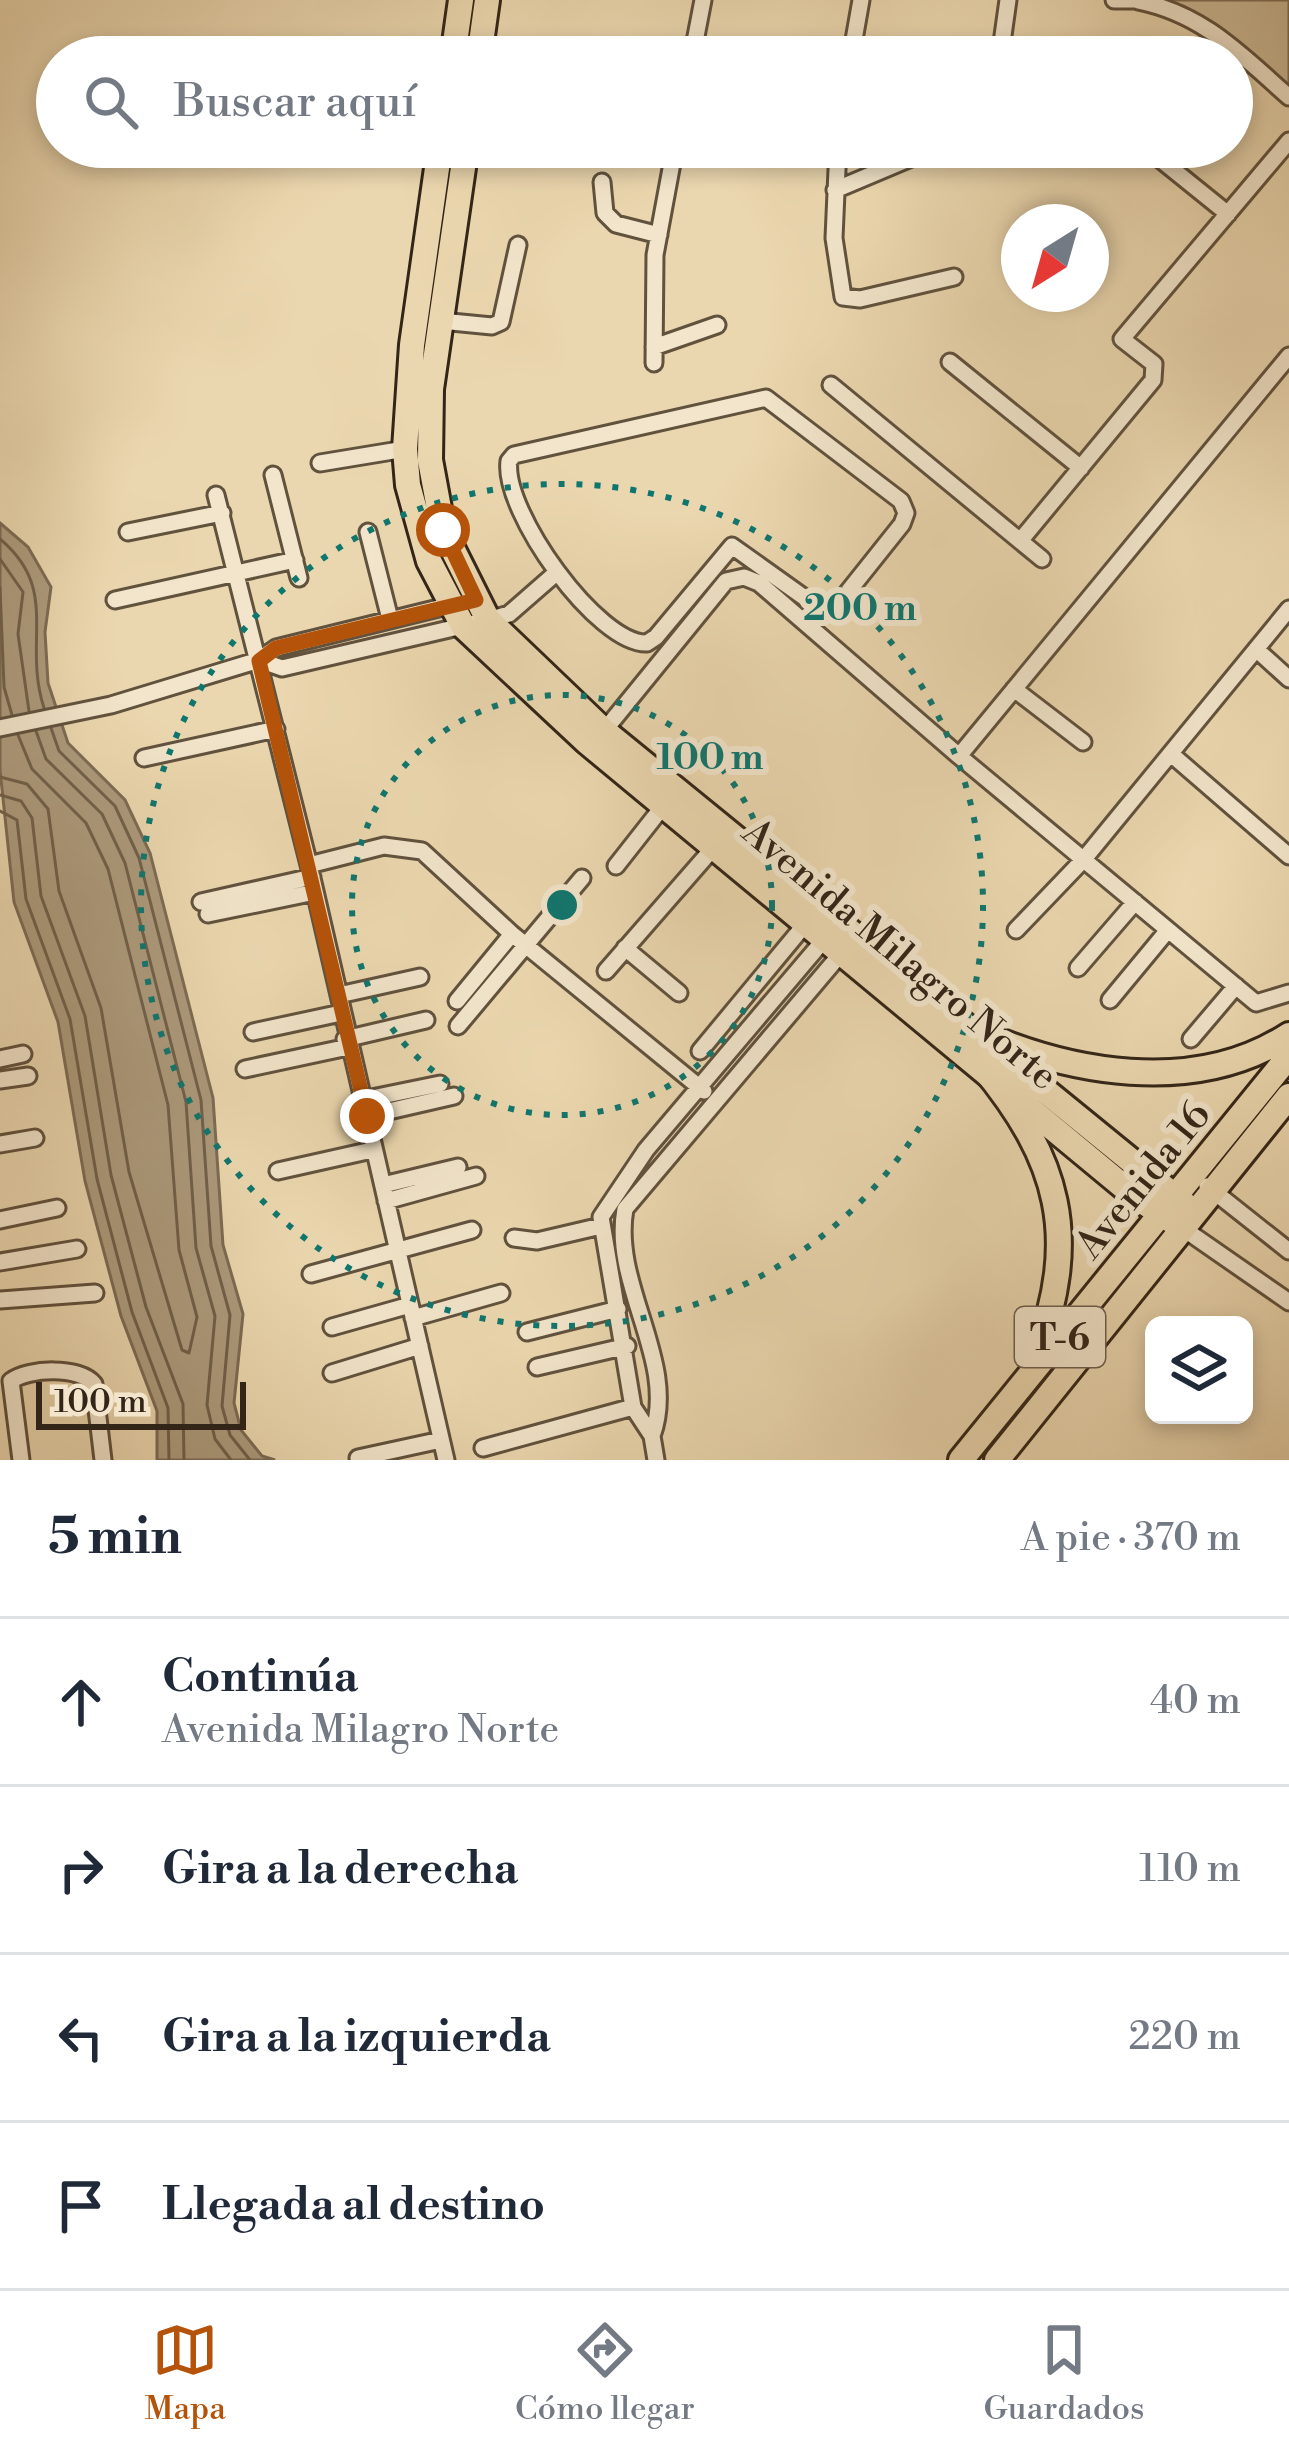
<!DOCTYPE html>
<html lang="es">
<meta charset="utf-8">
<style>
body{margin:0;font-family:"Libre Bodoni",serif;background:#f6f6f7;color:#1f2937}
.controls{position:absolute;right:36px;bottom:36px;display:grid;overflow:hidden;border-radius:18px;box-shadow:0 6px 18px #0003}
.controls button{width:108px;height:108px;display:grid;place-items:center;padding:0;border:0;border-bottom:3px solid #e0e1e3;background:#fff;color:#1f2937;font:60px sans-serif}
.compass{position:absolute;left:1001px;top:204px;width:108px;height:108px;border-radius:50%;background:#fff;box-shadow:0 6px 18px #0003;rotate:217deg}
.scale{position:absolute;left:36px;bottom:30px;width:210px;box-sizing:border-box;padding-left:12px;border:6px solid #332518;border-top:0;font-size:33px;line-height:42px;white-space:nowrap;color:#332518;-webkit-text-stroke:9px #f2e5cb;paint-order:stroke}
.stop{position:absolute;width:36px;height:36px;margin:-27px;border:9px solid #b45309;border-radius:50%;background:#fff}
.stop.end{background:#b45309;border-color:#fff;box-shadow:0 3px 12px #0008}
.list{margin:0;padding:0;list-style:none}
h2{display:flex;justify-content:space-between;align-items:center;height:156px;margin:0;padding:0 48px;font-size:51px}
h2 small{font-size:39px;font-weight:400;color:#747a83}
.list li{display:grid;grid-template-columns:78px 1fr auto;gap:36px;align-items:center;box-sizing:border-box;height:168px;padding:0 48px;border-top:3px solid #e0e1e3}
.list b{display:block;font-size:45px;white-space:nowrap}
.list p{margin:0;font-size:39px;white-space:nowrap;color:#747a83}
.list em{font-size:39px;font-style:normal;color:#747a83}
.icon{flex:none;width:66px;height:66px;fill:none;stroke:currentColor;stroke-width:2;stroke-linecap:round;stroke-linejoin:round}
.map{position:relative;flex:none;width:1289px;height:1460px;overflow:hidden}
.search{position:absolute;background:#fff;box-shadow:0 6px 18px #0003;left:36px;right:36px;top:36px;height:132px;display:flex;align-items:center;gap:30px;box-sizing:border-box;padding:0 42px;border-radius:66px;color:#747a83;font-size:45px}
.sheet{height:828px;background:#fff}
nav{display:flex;justify-content:space-around;align-items:center;box-sizing:border-box;height:168px;border-top:3px solid #e0e1e3;background:#fff;font-size:33px;color:#747a83}
nav a{display:grid;justify-items:center;gap:6px}
nav .on{color:#b45309}
.map>svg:first-child{display:block}
</style>
<div class="map">
<svg width="1289" height="1460" viewBox="0 0 1289 1460">
<rect width="100%" height="100%" fill="#ebd7af"/>
<filter id="stains"><feTurbulence type="fractalNoise" baseFrequency=".00167" numOctaves="4"/><feColorMatrix values="0 0 0 0 .2 0 0 0 0 .09 0 0 0 0 .02 0 0 0 .5 -.17"/></filter>
<radialGradient id="worn" r=".72"><stop offset=".6" stop-color="#630" stop-opacity="0"/><stop offset="1" stop-color="#630" stop-opacity=".3"/></radialGradient>
<path fill="#ccb995" stroke="#806f56" stroke-width="3" d="M1150,0H1289V92L1202,18Z"/>
<path fill="#ac9a7c" stroke="#7c6b54" stroke-width="3" d="M0,523L28,547L51,587L45,632L48,683L68,743L125,800L150,853L213,1098L223,1245L243,1314L234,1403L241,1430L262,1456L275,1460H157V1411L121,1316L85,1181L58,1022L14,902L0,770Z"/>
<g fill="none" stroke-linecap="round" stroke-linejoin="round">
<path stroke="#70604a" stroke-width="3" d="M0,539C61,590 22,640 44,708
M0,559L23,592L18,634L29,711
M0,588L4,687L12,715
M51,728L59,751L115,806L139,858L201,1100L211,1246L230,1315L222,1406L230,1435L250,1460
M36,731L46,759L102,814L125,863L186,1102L196,1248L215,1316L207,1405L215,1439L231,1460
M0,777L27,784L48,809L59,891L101,1008L129,1172L182,1350L189,1353L197,1317L179,1250L168,1105L108,869L86,823L32,769L18,735
M0,795L21,801L32,818L41,896L85,1016L111,1175L146,1307L183,1404L184,1460
M0,811L17,820L26,899L70,1019L97,1179L132,1312L168,1408L169,1460"/>
<defs>
<path id="minor" d="M1114,0H1138
M1138,1C1203,14 1240,54 1289,97
M692,57L703,0
M851,57L861,0
M1000,57L1008,0
M838,147L834,238L843,297L860,299L954,277
M1145,147L1228,214
M602,182L605,213L616,224L659,235
M835,190L937,147
M441,321L492,326L501,322L518,245
M654,347L717,325
M1289,356L959,756L1256,1003L1289,993
M950,362L1081,468
M654,363L655,255L675,147
M831,385L1042,559
M766,398L901,501L906,513L902,524L835,608H819L732,546L656,637L647,643C598,645 502,511 509,461L514,455Z
M320,463L405,449
M273,475L299,578
M216,495L309,865L446,1460
M128,532L222,513
M368,532L390,619
M1020,541L1153,380L1154,364L1122,339L1289,141
M115,600L295,560
M1256,649L1289,679
M259,660L282,668L488,620L509,614L556,573
M1014,689L1083,742
M0,728L111,705L259,660L276,648L459,603
M604,731L726,581L744,577L759,583L959,756
M1171,754L1289,856
M144,758L276,729
M309,865L384,846L422,851L512,934L704,1091
M616,866L664,805
M201,902L312,877
M208,914L315,892
M1016,930L1084,859L1289,609
M625,948L679,993
M1078,968L1135,902
M606,971L715,846
M339,995L420,977
M1110,1000L1168,930
M457,1001L512,934
M458,1026L582,878
M253,1032L341,1013
M345,1039L426,1020
M1191,1039L1236,986
M700,1051L807,922
M0,1059L23,1054
M245,1069L348,1047
M0,1080L28,1076
M362,1100L440,1084
M367,1116L454,1096
M0,1144L35,1138
M278,1171L372,1150
M383,1185L458,1167
M1207,1186L1289,1251
M386,1201L476,1176
M0,1220L57,1208
M1181,1227L1289,1302
M514,1238L537,1241L601,1226
M0,1262L77,1249
M311,1274L472,1230
M0,1300L95,1293
M413,1318L501,1293
M332,1327L410,1305
M527,1332L618,1309
M537,1367L627,1346
M332,1373L420,1346
M652,1436C679,1362 611,1286 625,1209L844,950
M483,1448L633,1407
M358,1458L441,1440
M21,1460L11,1381C28,1368 80,1366 94,1384L103,1460
M656,1460L652,1436L633,1407L601,1217L646,1150L828,935"/>
<path id="primary" d="M453,57L461,0
M479,57L487,0
M440,147L412,345L405,449L408,485L429,561L463,626L587,742L1136,1197L1181,1227
M466,147L431,389L430,460L443,530L488,620L604,731L1194,1212"/>
<path id="trunk" d="M971,1029C1067,1073 1194,1097 1289,1035
M981,1065C1060,1160 1080,1237 1036,1355
M961,1460L1289,1056
M997,1460L1289,1096"/>
</defs>
<use href="#minor" stroke="#61523e" stroke-width="21"/>
<use href="#primary" stroke="#332518" stroke-width="30"/>
<use href="#trunk" stroke="#332518" stroke-width="30"/>
<use href="#minor" stroke="#f2e5cb" stroke-width="15"/>
<use href="#primary" stroke="#ebd7af" stroke-width="24"/>
<use href="#trunk" stroke="#ebd7af" stroke-width="24"/>
</g>
<g fill="none" stroke-linecap="round" stroke-linejoin="round">
<path stroke="#b45309" stroke-width="15" d="M367,1116L259,661L276,648L476,600L443,530"/>
</g>
<g fill="none" stroke="#0f766e" stroke-width="6" stroke-dasharray="6 12">
<circle cx="562" cy="905" r="210"/>
<circle cx="562" cy="905" r="421"/>
</g>
<g text-anchor="middle" stroke-width="12" stroke-linejoin="round" paint-order="stroke">
<rect fill="#f2e5cb" stroke="#6c5f4e" stroke-width="3" x="1015" y="1307" width="90" height="60" rx="9"/>
<g font-size="36" font-weight="bold" fill="#332518">
<text x="1060" y="1350">T-6</text>
</g>
<g font-size="39" fill="#332518" stroke="#f2e5cb">
<text transform="translate(901 953) rotate(40)" y="14">Avenida Milagro Norte</text>
<text transform="translate(1142 1179) rotate(-51)" y="14">Avenida 16</text>
</g>
</g>
<circle cx="562" cy="905" r="18" fill="#0f766e" stroke="#f2e5cb" stroke-width="6"/>
<g font-size="36" text-anchor="middle" font-weight="bold" fill="#0f766e" stroke="#f2e5cb" stroke-width="12" stroke-linejoin="round" paint-order="stroke">
<text x="860" y="620">200 m</text>
<text x="710" y="769">100 m</text>
</g>
<rect width="100%" height="100%" filter="url(#stains)"/>
<rect width="100%" height="100%" fill="url(#worn)"/>
</svg>
<div class="controls">
<button><svg class="icon" aria-label="layers" viewBox="0 0 24 24"><path d="M12 4l9 5-9 5-9-5zM3 14l9 5 9-5"/></svg></button>
</div>
<svg class="compass" viewBox="-18 -18 36 36"><path d="M0-13l5 13h-10z" fill="#e53935"/><path d="M0 13l5-13h-10z" fill="#747a83"/></svg>
<div class="scale">100 m</div>
<div class="stop" style="left:443px;top:530px"></div>
<div class="stop end" style="left:367px;top:1116px"></div>
<div class="search"><svg class="icon" aria-label="search" viewBox="0 0 24 24"><circle cx="10" cy="10" r="6"/><path d="M15 15l6 6"/></svg>Buscar aquí</div>
</div>
<section class="sheet">
<h2>5 min<small>A pie · 370 m</small></h2>
<ul class="list">
<li><svg class="icon" aria-label="ahead" viewBox="0 0 24 24"><path d="M12 20V5M6 11l6-6 6 6"/></svg><div><b>Continúa</b><p>Avenida Milagro Norte</p></div><em>40 m</em></li>
<li><svg class="icon" aria-label="right" viewBox="0 0 24 24"><path d="M7 20v-9h11M14 6l5 5-5 5"/></svg><div><b>Gira a la derecha</b></div><em>110 m</em></li>
<li><svg class="icon" aria-label="left" viewBox="0 0 24 24"><path d="M17 20v-9H6M10 6l-5 5 5 5"/></svg><div><b>Gira a la izquierda</b></div><em>220 m</em></li>
<li><svg class="icon" aria-label="arrive" viewBox="0 0 24 24"><path d="M6 21V4h12l-3 4 3 4H6"/></svg><div><b>Llegada al destino</b></div></li>
</ul>
</section>
<nav>
<a class="on"><svg class="icon" aria-label="map" viewBox="0 0 24 24"><path d="M3 6l6-2 6 2 6-2v14l-6 2-6-2-6 2zM9 4v14M15 6v14"/></svg>Mapa</a>
<a><svg class="icon" aria-label="directions" viewBox="0 0 24 24"><path d="M12 3l9 9-9 9-9-9zM9 14v-3h6M13 9l2 2-2 2"/></svg>Cómo llegar</a>
<a><svg class="icon" aria-label="saved" viewBox="0 0 24 24"><path d="M7 4h10v16l-5-4-5 4z"/></svg>Guardados</a>
</nav>
